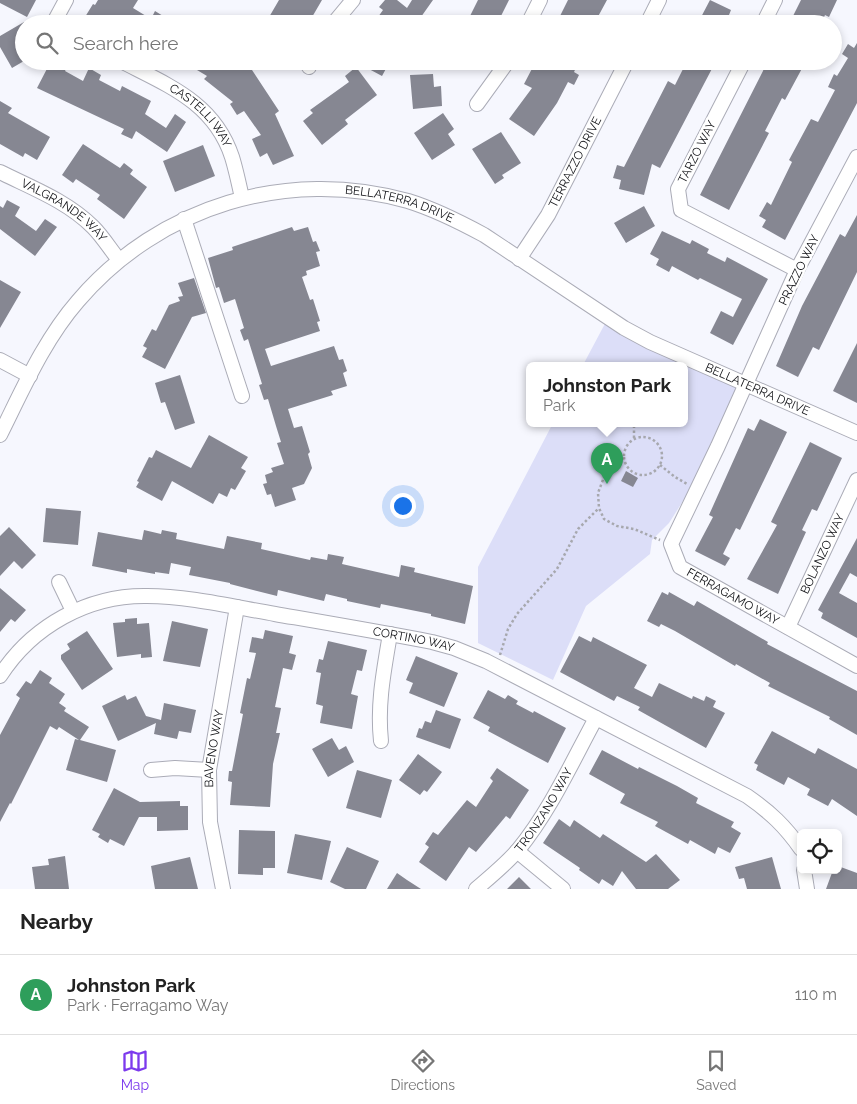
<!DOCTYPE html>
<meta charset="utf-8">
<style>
body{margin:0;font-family:Raleway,sans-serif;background:#f2f2f2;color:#222}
.controls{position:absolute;right:15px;bottom:15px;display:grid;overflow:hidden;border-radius:8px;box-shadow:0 2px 8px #0003}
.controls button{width:45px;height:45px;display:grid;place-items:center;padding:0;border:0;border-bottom:1px solid #e0e0e0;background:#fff;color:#222;font:25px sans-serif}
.you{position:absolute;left:402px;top:505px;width:18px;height:18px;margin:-12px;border:4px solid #fff;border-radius:50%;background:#1a73e8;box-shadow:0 0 0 8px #1a73e833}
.badge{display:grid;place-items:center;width:32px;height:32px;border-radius:50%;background:#7c3aed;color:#fff;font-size:16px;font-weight:700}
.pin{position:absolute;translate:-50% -41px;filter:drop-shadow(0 1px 2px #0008)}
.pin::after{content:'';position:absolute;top:26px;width:18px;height:15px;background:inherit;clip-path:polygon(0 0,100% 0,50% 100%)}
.popup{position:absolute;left:526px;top:362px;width:162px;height:65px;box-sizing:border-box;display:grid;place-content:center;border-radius:8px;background:#fff;filter:drop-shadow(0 1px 4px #0005);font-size:16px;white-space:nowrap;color:#767676}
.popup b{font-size:19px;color:#222}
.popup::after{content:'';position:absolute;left:50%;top:100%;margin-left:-10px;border:10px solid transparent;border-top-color:#fff}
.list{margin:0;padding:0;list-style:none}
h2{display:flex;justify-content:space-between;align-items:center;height:65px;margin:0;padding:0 20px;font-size:21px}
h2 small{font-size:16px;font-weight:400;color:#767676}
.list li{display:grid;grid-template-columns:32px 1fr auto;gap:15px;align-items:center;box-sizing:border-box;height:80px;padding:0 20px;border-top:1px solid #e0e0e0}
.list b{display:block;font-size:19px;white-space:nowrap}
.list p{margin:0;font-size:16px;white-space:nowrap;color:#767676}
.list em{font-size:16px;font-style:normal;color:#767676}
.icon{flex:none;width:28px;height:28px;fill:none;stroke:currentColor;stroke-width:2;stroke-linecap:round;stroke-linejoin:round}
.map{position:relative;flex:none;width:857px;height:889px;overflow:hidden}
.search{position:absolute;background:#fff;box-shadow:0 2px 8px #0003;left:15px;right:15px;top:15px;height:55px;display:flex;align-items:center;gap:12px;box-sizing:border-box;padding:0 18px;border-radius:28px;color:#767676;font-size:19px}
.sheet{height:145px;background:#fff}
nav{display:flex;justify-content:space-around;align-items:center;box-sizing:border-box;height:70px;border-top:1px solid #e0e0e0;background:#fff;font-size:14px;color:#767676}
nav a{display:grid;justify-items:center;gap:2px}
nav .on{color:#7c3aed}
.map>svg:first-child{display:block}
</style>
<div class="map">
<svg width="857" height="889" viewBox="0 0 857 889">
<rect width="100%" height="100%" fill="#f6f7fe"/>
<path fill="#dcdef8" d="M608,318L745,384L718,446L669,523L652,540L650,554L586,606L553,680L478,643V567L553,423H684V365H583Z"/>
<path fill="#868792" d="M0,0H36L27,17L0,3Z
M98,0H138L133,8L151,19L155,11L176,24H96L85,17L93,4L95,5Z
M279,0H322L308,24H265Z
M385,0H397L407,8L412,0H433L416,24H373L383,10L379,7Z
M478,0H509L497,24H466Z
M568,0H607L594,24H556Z
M710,0L731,10L729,15L745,24H705L699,21Z
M801,0H837L829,17L825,15L821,24H789Z
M24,22V61L12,68L0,47V36Z
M857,43V103L785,240L762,227L766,220L759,216L767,202L771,205L792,162L789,160L811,119L818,122L835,90L828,87L834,74L837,76L848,58L842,54L848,44L854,48Z
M51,61H61L68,65L65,71L83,81L89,68L101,75L99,80L120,91L122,86L151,101L145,114L166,128L175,114L186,122L167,152L136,131L132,139L121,134L124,129L37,88Z
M182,61H240L252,70L279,111L275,114L294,156L273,165L267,153L260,157L252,139L261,135L244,111L237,115L230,104L233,102L204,79L207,76Z
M354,61H383L388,65L382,76Z
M536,61H579L574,72L579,75L574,85L568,82L557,103L534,136L509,119L532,88L524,84Z
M687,61H716L660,168L652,164L644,195L619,189L621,180L613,178L617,165L624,167L668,81L675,85Z
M768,61H806L785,100L782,98L765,131L769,133L729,210L700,195Z
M356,67L377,95L345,120L348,124L322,145L303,121L313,113L310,110L349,82L345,76Z
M433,74L434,87L441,86L442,106L413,109L410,75Z
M0,101L12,108L8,113L50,137L37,160L25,153L23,157L0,144Z
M443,113L454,129L448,134L455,145L432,160L414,133Z
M501,132L521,163L502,175L504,178L495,184L472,149Z
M83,144L120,168L124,163L133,170L130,174L147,187L124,219L97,199L100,195L76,179L73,183L62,175Z
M203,145L215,176L175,192L163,161Z
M7,200L20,207L15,216L36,231L45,219L57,227L35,256L0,229V206L3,208Z
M644,206L655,226L626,243L614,223Z
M857,215V272L819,350L813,347L798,377L776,366L802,306L840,234L845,237Z
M292,227L294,231L308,227L313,242L316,241L320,251L316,252L320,266L306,271L307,275L302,277L310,300L313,299L320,321L317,322L320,331L265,349L271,366L334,346L339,360L343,359L347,371L343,373L347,386L331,391L333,395L288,409L294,428L302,426L310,452L308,454L312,468L304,484L292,488L296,500L275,507L271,494L267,495L263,484L267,483L265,475L273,472L271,468L284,464L277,443L281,442L276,426L268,399L264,400L259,385L262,384L248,339L244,341L240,330L244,328L235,299L224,303L219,287L216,288L208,258L233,250L232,247Z
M662,231L690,244L692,240L709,249L707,253L725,262L727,257L768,279L733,345L710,333L721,311L733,317L742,299L700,278L698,280L672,266L669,272L656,265L659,259L650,254Z
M194,278L206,313L192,317L165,369L142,357L147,348L143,346L152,329L156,331L169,305L180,301L178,297L183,296L178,283Z
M0,280L21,292L0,328Z
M857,343V403L833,391Z
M180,375L195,423L175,430L165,402L161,403L155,383Z
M760,419L787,432L740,530L736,528L723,554L730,558L725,566L695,551L713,517L709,515L748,428L754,431Z
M209,435L248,457L241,468L246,471L235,490L231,488L227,497L219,493L213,504L172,481L162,501L136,487L139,482L137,481L149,457L152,458L156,450L191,468Z
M810,442L842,458L817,511L812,509L802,530L806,532L778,594L747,579L777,525L771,522Z
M626,471L638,478L633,487L621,481Z
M46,508L81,511L78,545L43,542Z
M9,527L36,555L22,569L14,561L0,576V536Z
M144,530L161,534L162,530L177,533L176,539L224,549L227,536L262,543L261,549L310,560L311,557L327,560L328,554L344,557L342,564L399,577L401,565L415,568L414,572L473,586L465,624L431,616V614L381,604L380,608L347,601V599L326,594L324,601L278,590L277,596L230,584V583L189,575L191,567L171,563L169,574L155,572V574L127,569V573L92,566L98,532L142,540Z
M857,538V577L850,573L839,593L857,603V638L821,618L823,613L818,610Z
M0,588L26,610L15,622L11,619L0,632Z
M662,592L668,595L669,592L694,606L697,601L768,642L767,644L857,691V735L829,719L830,717L768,686L770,683L736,664L735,666L675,631L661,624L659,627L647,621Z
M137,618V624L149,623L152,657L141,658V654L117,657L113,623L125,622V619Z
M172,621L208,629L200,667L163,661Z
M265,630L293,636L289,653L296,655L292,670L283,668L275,707L281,708L276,733H280L273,764L270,807L230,805L232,782L228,781L229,771H232L243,714L240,713L247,678L250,679L256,653L249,652L252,637L263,639Z
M87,631L113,669L82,690L61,659V655L70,649L67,644Z
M579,636L591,642L593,637L647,665L634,688L652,697L659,683L692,699L693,696L704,701L706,696L716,701L713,707L725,713L706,748L638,710L640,707L617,696L614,701L560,672Z
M328,641L367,650L362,671L357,670L351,694L358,696L352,729L320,723L323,706L316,704L321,673L316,672L319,659L323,660Z
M416,656L458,673L444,707L409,693L413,683L406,680Z
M40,670L52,678L49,683L65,694L59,703L66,708L64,711L89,727L80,740L116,750L107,782L66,770L75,739L79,740L59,727L57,730L50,726L11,804L10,803L0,822V735L20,698L16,695L26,681L31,684Z
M488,690L505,699L508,695L518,701L516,704L533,713L534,711L566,728L548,763L488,731L490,727L473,718Z
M125,695L127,700L136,696L146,716L161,720L164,703L196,710L191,733L179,731L177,739L154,734L156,723L118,741L102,706Z
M436,710L461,719L450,749L416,737L419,728L422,729L425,721L431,723Z
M772,731L815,754L818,748L857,769V816L832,799L828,806L807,795L810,789L788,777L784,785L756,770L758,765L754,763Z
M332,738L339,750L346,746L354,762L328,777L312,749Z
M602,750L638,769L639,767L677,786L698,798L696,803L734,822L731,827L741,833L730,853L718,847L715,854L690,840L688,844L655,826L658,822L620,803L625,794L589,774Z
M418,754L442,772L427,792L424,790L420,795L399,780Z
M497,768L529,790L510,819L506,816L476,852L469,847L446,881L419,862L429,847L425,844L433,832L438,835L467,800L476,807L493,781L490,778Z
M357,770L392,780L381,818L346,808Z
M114,788L140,802L180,801V806H188V830L157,831V817H139L124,846L110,839L108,843L98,837L100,834L92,830Z
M559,819L570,827L574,820L600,838L603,834L646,862L656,854L680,880L668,889H636L622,871L613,886L602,879L599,884L579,870L580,868L543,843Z
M239,830L275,831V868H263V875L238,874Z
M295,834L331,841L322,880L287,873Z
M347,847L379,861L366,889H345L330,882Z
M65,856L69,889H35L32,867L49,865L48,859Z
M190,857L198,889H155L151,866Z
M772,857L781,889H747L744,878L739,879L735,867Z
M838,866L857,873V889H826L833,870H838Z
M397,873L407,880L421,889H387Z
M519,877L531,889H507Z"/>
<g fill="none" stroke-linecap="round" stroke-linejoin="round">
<defs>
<g id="minor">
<path d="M53,24L66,0"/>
<path d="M333,24L353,0"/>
<path d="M528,24L540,0"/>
<path d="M647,24L659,0"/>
<path d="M763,24L775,0"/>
<path id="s1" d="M121,61C167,85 214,102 232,157C236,170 239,184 242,198"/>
<path d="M744,61L678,189L681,210L797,270"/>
<path d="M309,67L311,61"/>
<path d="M477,104L508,61"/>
<path id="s2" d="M857,157L797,270L718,446L671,544L680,567L857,666"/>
<path id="s3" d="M0,172C32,188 67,201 93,227C103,237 110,249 119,260"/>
<path d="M184,219L242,396"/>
<path id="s4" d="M519,259L548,215L627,61"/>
<path d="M0,360L30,376"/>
<path id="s5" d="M0,435C23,389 44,340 78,301C159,206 288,167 408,201C434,209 460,222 484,235L624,328L650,342L857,433"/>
<path d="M59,582L73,611"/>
<path id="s6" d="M788,627L857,480"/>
<path id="s7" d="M0,676C32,626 88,595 147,596C188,596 234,607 275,614C327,623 380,632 432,642L454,648L486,661L747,796C770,812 785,826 801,849"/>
<path d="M381,741C377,704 384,670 390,634"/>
<path d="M151,770L175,768L209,770"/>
<path d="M517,851L563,889"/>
<path d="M804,870L807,889"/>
<path id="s8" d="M223,889L210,822L209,770L237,607"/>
<path id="s9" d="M476,889C490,877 506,864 518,850C550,811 572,762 596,718"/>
</g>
</defs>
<use href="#minor" stroke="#abacb7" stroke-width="16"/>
<path stroke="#a7a8ae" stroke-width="2.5" stroke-dasharray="2.5 2.5" stroke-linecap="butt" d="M624 456a19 19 0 1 1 38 0a19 19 0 1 1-38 0Z
M634,438V423
M623,458L604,477L598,493L599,508L604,519L617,526L634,529L660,540
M660,465L675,477L687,484
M500,655L508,629L517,614L557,569L578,529L599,508"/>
<use href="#minor" stroke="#fff" stroke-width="14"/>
</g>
<g text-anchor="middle" stroke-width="5" stroke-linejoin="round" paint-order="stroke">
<g font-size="12" fill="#111216" stroke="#fff">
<text dy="4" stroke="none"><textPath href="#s1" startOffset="98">CASTELLI WAY</textPath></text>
<text transform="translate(697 152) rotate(-63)" y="4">TARZO WAY</text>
<text dy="4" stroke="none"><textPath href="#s4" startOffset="112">TERRAZZO DRIVE</textPath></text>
<text dy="4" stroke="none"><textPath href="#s5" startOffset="512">BELLATERRA DRIVE</textPath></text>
<text dy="4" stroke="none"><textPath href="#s3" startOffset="75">VALGRANDE WAY</textPath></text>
<text transform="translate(799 270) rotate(-64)" y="4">PRAZZO WAY</text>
<text dy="4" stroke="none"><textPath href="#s5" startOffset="918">BELLATERRA DRIVE</textPath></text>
<text dy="4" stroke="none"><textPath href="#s6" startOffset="81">BOLANZO WAY</textPath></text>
<text dy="4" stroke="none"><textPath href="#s2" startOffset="515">FERRAGAMO WAY</textPath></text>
<text dy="4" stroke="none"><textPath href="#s7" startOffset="445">CORTINO WAY</textPath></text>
<text dy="4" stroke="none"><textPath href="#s8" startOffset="142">BAVENO WAY</textPath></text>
<text dy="4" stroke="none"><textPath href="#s9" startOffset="105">TRONZANO WAY</textPath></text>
</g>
</g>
</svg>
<div class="controls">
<button><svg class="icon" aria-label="locate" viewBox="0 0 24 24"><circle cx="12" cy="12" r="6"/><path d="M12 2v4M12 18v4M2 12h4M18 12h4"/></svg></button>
</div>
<div class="you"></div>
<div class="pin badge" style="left:607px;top:484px;background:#2e9e5b">A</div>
<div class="popup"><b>Johnston Park</b>Park</div>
<div class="search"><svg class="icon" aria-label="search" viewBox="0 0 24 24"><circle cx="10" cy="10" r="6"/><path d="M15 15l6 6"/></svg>Search here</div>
</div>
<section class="sheet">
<h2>Nearby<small></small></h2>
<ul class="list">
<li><span class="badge" style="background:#2e9e5b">A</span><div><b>Johnston Park</b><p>Park · Ferragamo Way</p></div><em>110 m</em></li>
</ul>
</section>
<nav>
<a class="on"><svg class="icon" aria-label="map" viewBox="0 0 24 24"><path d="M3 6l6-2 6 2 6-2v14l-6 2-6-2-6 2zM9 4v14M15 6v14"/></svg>Map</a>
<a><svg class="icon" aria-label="directions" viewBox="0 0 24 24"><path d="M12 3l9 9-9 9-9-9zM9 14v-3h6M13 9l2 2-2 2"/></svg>Directions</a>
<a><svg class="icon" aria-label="saved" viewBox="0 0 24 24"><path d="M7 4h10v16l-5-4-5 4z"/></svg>Saved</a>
</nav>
